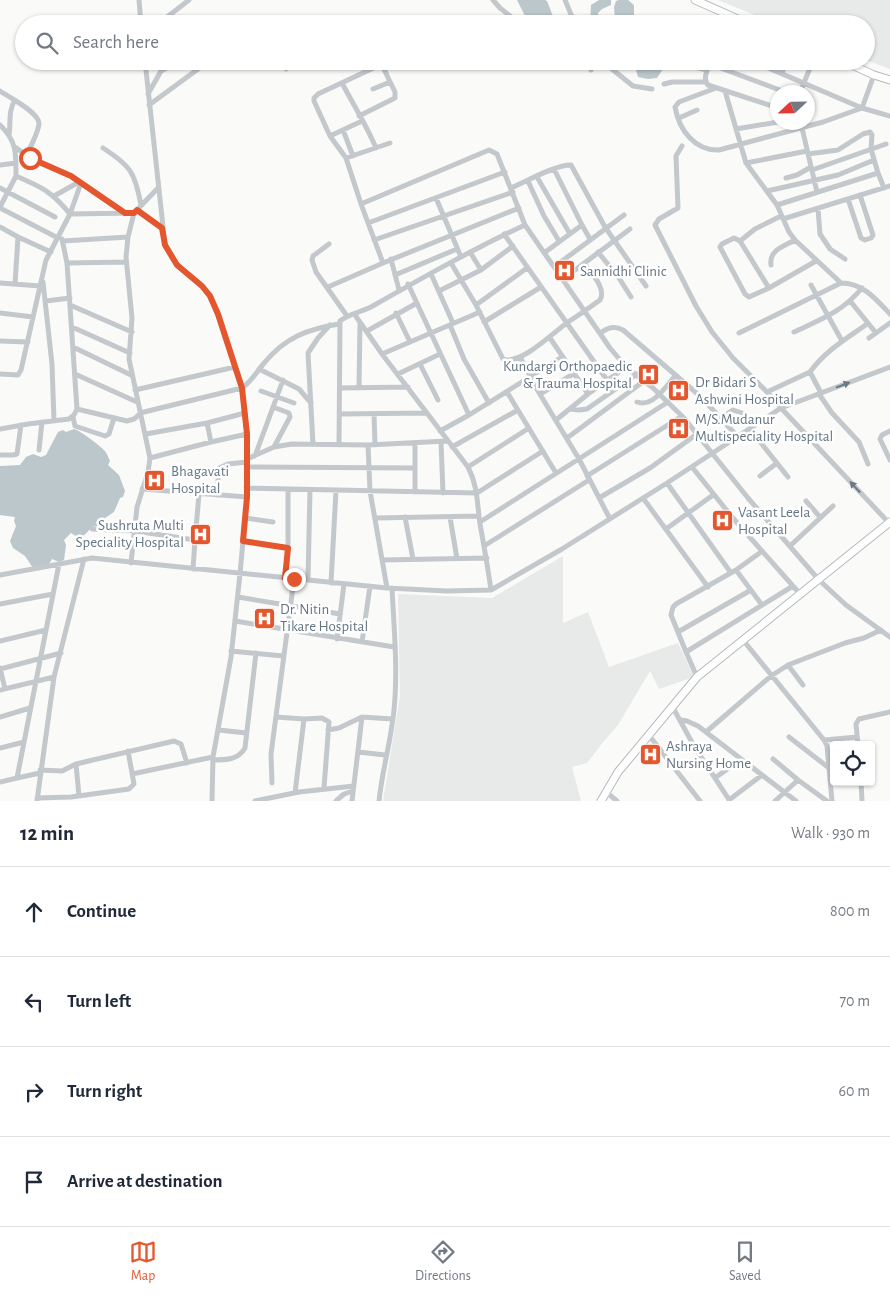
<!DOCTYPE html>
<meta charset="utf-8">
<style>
body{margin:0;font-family:"Alegreya Sans",sans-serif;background:#f2f2f3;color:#1f2937}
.controls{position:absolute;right:15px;bottom:15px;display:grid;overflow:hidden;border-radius:5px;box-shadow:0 1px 4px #0004}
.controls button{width:45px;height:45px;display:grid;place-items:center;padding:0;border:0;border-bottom:1px solid #e0e1e3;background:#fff;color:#1f2937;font:25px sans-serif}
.compass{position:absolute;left:770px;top:85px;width:45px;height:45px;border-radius:50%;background:#fff;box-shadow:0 1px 4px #0004;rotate:248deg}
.stop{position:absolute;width:15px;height:15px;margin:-11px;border:4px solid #e4572e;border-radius:50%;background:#fff}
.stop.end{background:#e4572e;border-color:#fff;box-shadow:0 1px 5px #0008}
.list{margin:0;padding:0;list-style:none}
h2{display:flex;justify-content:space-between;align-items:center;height:65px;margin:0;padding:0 20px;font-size:21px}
h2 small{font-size:16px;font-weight:400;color:#747a83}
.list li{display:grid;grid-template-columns:32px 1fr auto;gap:15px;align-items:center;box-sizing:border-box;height:90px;padding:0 20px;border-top:1px solid #e0e1e3}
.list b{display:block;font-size:19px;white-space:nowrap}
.list em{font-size:16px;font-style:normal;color:#747a83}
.icon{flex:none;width:28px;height:28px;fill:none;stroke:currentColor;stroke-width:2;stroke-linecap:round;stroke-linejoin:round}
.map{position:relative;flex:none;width:890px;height:801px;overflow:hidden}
.search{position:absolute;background:#fff;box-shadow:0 1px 4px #0004;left:15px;right:15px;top:15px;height:55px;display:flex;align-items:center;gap:12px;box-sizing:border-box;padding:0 18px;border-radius:28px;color:#747a83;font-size:19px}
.sheet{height:425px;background:#fff}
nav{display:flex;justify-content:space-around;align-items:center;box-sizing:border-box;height:70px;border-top:1px solid #e0e1e3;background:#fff;font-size:14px;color:#747a83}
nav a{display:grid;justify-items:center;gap:2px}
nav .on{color:#e4572e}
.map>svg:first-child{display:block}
</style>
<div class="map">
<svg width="890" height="801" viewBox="0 0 890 801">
<rect width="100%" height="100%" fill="#fafaf8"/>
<path fill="#e8e9e9" d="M718,0H890V69L866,60V24H777Z
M563,556V623L588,612L609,667L678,643L694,677L659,689L650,671L618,725L604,741L587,763L572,767L581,801H383L400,696L398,594L492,598Z"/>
<path fill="#bbc7cb" d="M517,0H545L547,1L556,24H529Z
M599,0H611V5L602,9L598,13L599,22L602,24H590L591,5Z
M619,0H628L634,5V16L643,24H611L615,20L614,7L616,1Z
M629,61H661L663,69L657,78L648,79L638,77L636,70Z
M74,429C81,431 99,445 104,450C107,453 108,457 110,461L108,465L119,475L125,491L123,497L120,498L114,512L102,520L99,527L95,526C88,529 87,535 79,538L71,533L64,540L66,545L64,560L59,562L52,559L48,566L33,568L25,556L13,548L10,541L16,526L14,521L15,517L0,515V466L20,465L26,457L33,454L41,457L46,455L58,432L63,430L66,432Z"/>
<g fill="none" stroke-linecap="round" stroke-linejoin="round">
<defs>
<path id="major" d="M695,0L749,24
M843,61L874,75L890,80
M601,801L618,772L697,677L890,522"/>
</defs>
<use href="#major" stroke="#b5babe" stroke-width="9"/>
<path stroke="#c3c8cc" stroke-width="5" d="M139,0L141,24
M493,0L500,8L519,23
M565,0L575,24
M158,24L189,0
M726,24L729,16
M145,61L165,245L177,265L202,286L210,295L218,315L242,388L247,434V497L240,574L231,657L213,757L212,801
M281,61L286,69
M587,61L591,70
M602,61L633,86L652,89
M711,61C708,69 702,78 708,85L778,108
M752,61L862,108L890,116
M710,64L785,92
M664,66L686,65L707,70
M782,74L786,61
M342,83C353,104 367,126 376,148
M664,84L672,82H706
M716,88L679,102L675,107C679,130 695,151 719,150L823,122L862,108L874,75
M373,89L390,82
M0,91C9,97 38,112 39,123C39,131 30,148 26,156
M725,91L746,163L777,205L789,232L795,240L841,283
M800,92L813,61
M148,94L161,71L179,61
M149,105L209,61
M359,116L395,98V92L381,63
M679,118L697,110
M0,125C17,141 16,154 16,176C42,187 52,192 70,214L46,260L21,370L18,375L0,374
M802,128L817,192
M736,129L778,122
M343,130L353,156
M9,135C11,122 8,111 15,100
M330,136L362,121
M682,146L676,156L678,208L659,219L655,225L696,306L712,332L733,358L767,392L781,408L890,524
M15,147L30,158L71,176L124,213
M103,148C131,166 135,173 141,205
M346,158L390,143
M746,163L807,151
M0,165L16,163
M812,170L886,144
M878,173L884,188
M537,177L570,234
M786,178L797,175L811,167
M528,181L544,216L559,241
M81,183L70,214L134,213L128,237L126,257L132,318L129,359L150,458L148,472L137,507L131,563
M0,188L55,217
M511,188C525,182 557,164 571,165L605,227L646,286
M767,191L838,175L874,160
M54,196L79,182
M436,198L461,257
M848,199L861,238L865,240L871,238L873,235L860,195
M361,204L346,158L330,136L314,101V98L318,94L382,64
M777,205L878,173L871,149L872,135L870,132L863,134L838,150L808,154
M0,207L16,176
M0,208L58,238
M818,209L820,234L830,249L845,259
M137,210L162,228
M134,213L158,188
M783,219L890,186
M368,223L505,172
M582,225L590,239
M0,227L18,237
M504,234L607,380
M62,239L67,263
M374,240L513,192
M63,241L128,237
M740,241L734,238L722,244L720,247L745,294L749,297L769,288L816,261
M329,244L313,256L312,260L316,272L347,316
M470,252L481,270
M598,252L619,278L631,297
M544,253L582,225L554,169
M391,259L399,290
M383,263L361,204L489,150L497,154L525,225L610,348L626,367L653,388L684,418L748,498L819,580L846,605L890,637
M451,263L476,305L503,359C520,366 554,332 568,322C579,315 589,308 600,300C607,288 590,272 584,263
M771,265C769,250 783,247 795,240
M554,267L624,215
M431,274L453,323
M395,275L457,249
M563,279L630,229
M43,282L52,364L54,421
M0,283L40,286
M15,284L18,237L51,252
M408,284L469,415
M811,285L842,341
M328,287L383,263L519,208
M769,288L740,241L755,229L781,216
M439,291L481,270L513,246
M46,301L70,298
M851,302L876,333
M70,305L132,332
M476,305L527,268
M0,313L33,317
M396,313L410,342
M355,315L382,354L468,467C478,486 477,504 480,524C484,546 488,568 491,590
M484,322L541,287
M450,325L464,359L489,403
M72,327L130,353
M367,331L417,303
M794,332C822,319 842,312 862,288
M600,333C608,328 614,325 623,330L700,396L738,437
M739,333L841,283C863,283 876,299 890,314
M550,338L588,394L626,367
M869,338L890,323
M0,341L28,342
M73,347L131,375
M382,354L480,312
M520,357L535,386L579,459L610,519
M420,364L438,400
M259,369L299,389L311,403
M75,374L137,402
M398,374L440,354
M340,388L408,387
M359,388L360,323
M135,390L235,367
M261,391L294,403
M507,392L556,473
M767,392L810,372
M821,393L810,372C825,351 846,339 867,324
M540,394L575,373
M819,394L832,413L859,442L868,464
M637,402C653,408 667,385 676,375
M273,407L289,413L290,417L274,447
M77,409L127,421L134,419L140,414
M570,409L579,410L587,409L637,374
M140,413L242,388C252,381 257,371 265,362C286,337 308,329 339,324
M340,414L427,413
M374,414L375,445
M73,417L75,426L105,436L109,434L114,418
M721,418L733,410L742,413
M556,420L588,394
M207,423L211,442
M0,429L28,424L69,419L74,415L77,409L67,263L126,262
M750,429L788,477
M440,431L469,415L562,357
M890,431L882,435L880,439L890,460
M146,434L207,423L245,413
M567,438L644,381
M441,442L443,493
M313,444L308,353L318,338L330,325
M339,444L340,321C348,314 361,312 371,307C422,278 473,249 525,225
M452,447L518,410
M39,450L42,422
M0,455H13L17,454L21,425
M255,456L283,380
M150,458L211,442L247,434
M247,459L274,447L292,444L368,445
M247,467L415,468
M468,467L529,428
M692,467L732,517L801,595
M587,476L682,416
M760,476L777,463
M667,483L731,573
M246,488L477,493L543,451
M142,489L247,497
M415,492V443
M217,495L219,468L228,464L247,462
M599,498L650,468L697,434
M643,498L708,587
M806,501L820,517
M405,517L413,559
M450,517L457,559
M245,518L273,522
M375,518L479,516
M480,522L668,402
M92,529L135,531L195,540L193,569
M666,529L713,495
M195,540L199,494
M243,541L288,548
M484,546L589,480
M790,546L833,506
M382,560L487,558
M736,570L761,552
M0,575L92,558L387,588L447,591L491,590L562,549L667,483L781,408L890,367
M285,578L288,551V489
M308,580L310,490
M331,583L336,490
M387,588L370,491L368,445L447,441
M238,597L340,614
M0,604L53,594
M235,621L394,647
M678,632L751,590
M337,639L344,584
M743,640L824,740L827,746L832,801
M0,641L46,630
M362,642L370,586
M231,651L283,656
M686,652L671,615L673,607L676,604L736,570L762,605
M788,665L803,685
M0,668L5,689
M0,669L61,653
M697,677L686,652L793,586
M0,690L54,677
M672,706L694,746L730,801
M0,717L30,708
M276,717L304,719L322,718L329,722L324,788
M681,720L687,721L698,726L796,801
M219,730L246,733
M328,730L339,728L362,717L392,719
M706,732L771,676L788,665L845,643L864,638L881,630
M648,734L700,801
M789,737L829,768
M824,740L857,737
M858,745L856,724L859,719L890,712
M0,748L24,742
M358,752L385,755
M773,759L798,780L827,801
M213,760C226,760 238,760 245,748L256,653
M76,764L79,796
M40,770L62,771L76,764L174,741L181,744L187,763
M40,773L17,778L59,564
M132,774L213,757
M715,778L741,759
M0,782L17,778
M861,782L862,801
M272,783L271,754L294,579
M606,792L617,801
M295,793L304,719
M37,798L71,797L129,789L134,784L128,751
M729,800L762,775
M37,801L54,677L84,559
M255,801L299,792L354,786
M336,801L344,794L353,791
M352,801L362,717
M379,801C382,771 391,741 394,710C398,670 394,628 392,588
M775,801L798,780"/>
<use href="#major" stroke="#fff" stroke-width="7"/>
</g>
<defs><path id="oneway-solid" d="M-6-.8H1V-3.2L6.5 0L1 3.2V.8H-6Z" transform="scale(1.25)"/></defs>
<g fill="#6a7a87">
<use href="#oneway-solid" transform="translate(843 385) rotate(-21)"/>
<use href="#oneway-solid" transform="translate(855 487) rotate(-133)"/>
</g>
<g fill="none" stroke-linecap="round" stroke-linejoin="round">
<path stroke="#e4572e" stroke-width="6" d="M30,158L71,176L125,213H134L137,210L162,228L165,245L177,265L202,286L210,296L218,314L242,388L247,434V497L243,541L288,548L285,578L294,579"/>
</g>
<defs>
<symbol id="hospital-square" viewBox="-11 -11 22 22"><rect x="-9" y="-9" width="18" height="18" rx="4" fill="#e4572e" stroke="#fff"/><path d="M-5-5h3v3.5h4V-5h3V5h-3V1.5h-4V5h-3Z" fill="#fff"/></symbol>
</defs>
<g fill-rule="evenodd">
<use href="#hospital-square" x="552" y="258" width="25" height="25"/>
<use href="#hospital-square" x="636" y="362" width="25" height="25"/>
<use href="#hospital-square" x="666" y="378" width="25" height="25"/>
<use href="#hospital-square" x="666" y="416" width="25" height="25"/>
<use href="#hospital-square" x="142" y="468" width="25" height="25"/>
<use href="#hospital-square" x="710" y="508" width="25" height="25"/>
<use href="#hospital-square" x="188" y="522" width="25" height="25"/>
<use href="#hospital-square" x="252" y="606" width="25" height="25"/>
<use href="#hospital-square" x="638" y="742" width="25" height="25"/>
</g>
<g text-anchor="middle" stroke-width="5" stroke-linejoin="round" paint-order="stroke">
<g font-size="15" fill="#657683" stroke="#fff" text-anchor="start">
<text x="580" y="276">Sannidhi Clinic</text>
<text x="632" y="371" text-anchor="end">Kundargi Orthopaedic<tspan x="632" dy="17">&amp; Trauma Hospital</tspan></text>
<text x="695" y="387">Dr Bidari S<tspan x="695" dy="17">Ashwini Hospital</tspan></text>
<text x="695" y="424">M/S.Mudanur<tspan x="695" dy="17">Multispeciality Hospital</tspan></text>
<text x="171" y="476">Bhagavati<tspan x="171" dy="17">Hospital</tspan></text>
<text x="738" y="517">Vasant Leela<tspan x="738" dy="17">Hospital</tspan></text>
<text x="184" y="530" text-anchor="end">Sushruta Multi<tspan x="184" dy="17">Speciality Hospital</tspan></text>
<text x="280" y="614">Dr. Nitin<tspan x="280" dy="17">Tikare Hospital</tspan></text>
<text x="666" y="751">Ashraya<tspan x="666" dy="17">Nursing Home</tspan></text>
</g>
</g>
</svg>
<div class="controls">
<button><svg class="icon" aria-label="locate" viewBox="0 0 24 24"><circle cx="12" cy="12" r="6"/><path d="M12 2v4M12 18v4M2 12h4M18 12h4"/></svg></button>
</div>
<svg class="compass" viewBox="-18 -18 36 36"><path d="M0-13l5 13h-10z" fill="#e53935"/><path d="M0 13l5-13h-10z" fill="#747a83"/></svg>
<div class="stop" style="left:30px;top:158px"></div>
<div class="stop end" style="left:294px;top:579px"></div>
<div class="search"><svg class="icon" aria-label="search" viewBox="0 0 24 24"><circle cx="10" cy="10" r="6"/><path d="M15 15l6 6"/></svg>Search here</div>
</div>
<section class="sheet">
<h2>12 min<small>Walk · 930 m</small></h2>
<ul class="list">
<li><svg class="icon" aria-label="ahead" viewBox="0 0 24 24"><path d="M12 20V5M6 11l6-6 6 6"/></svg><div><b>Continue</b></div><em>800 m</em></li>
<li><svg class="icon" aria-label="left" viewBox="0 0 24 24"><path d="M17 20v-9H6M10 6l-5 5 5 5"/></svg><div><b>Turn left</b></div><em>70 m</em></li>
<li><svg class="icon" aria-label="right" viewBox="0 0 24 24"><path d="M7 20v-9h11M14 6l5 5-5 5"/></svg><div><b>Turn right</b></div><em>60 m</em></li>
<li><svg class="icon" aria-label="arrive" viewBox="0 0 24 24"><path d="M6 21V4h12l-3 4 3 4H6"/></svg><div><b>Arrive at destination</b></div></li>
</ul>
</section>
<nav>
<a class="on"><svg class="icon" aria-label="map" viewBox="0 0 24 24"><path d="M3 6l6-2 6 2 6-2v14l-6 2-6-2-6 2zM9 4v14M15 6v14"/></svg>Map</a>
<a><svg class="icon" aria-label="directions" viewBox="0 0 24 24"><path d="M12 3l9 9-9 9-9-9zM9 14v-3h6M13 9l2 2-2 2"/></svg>Directions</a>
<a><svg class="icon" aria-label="saved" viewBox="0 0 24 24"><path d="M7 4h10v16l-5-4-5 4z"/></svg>Saved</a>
</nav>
